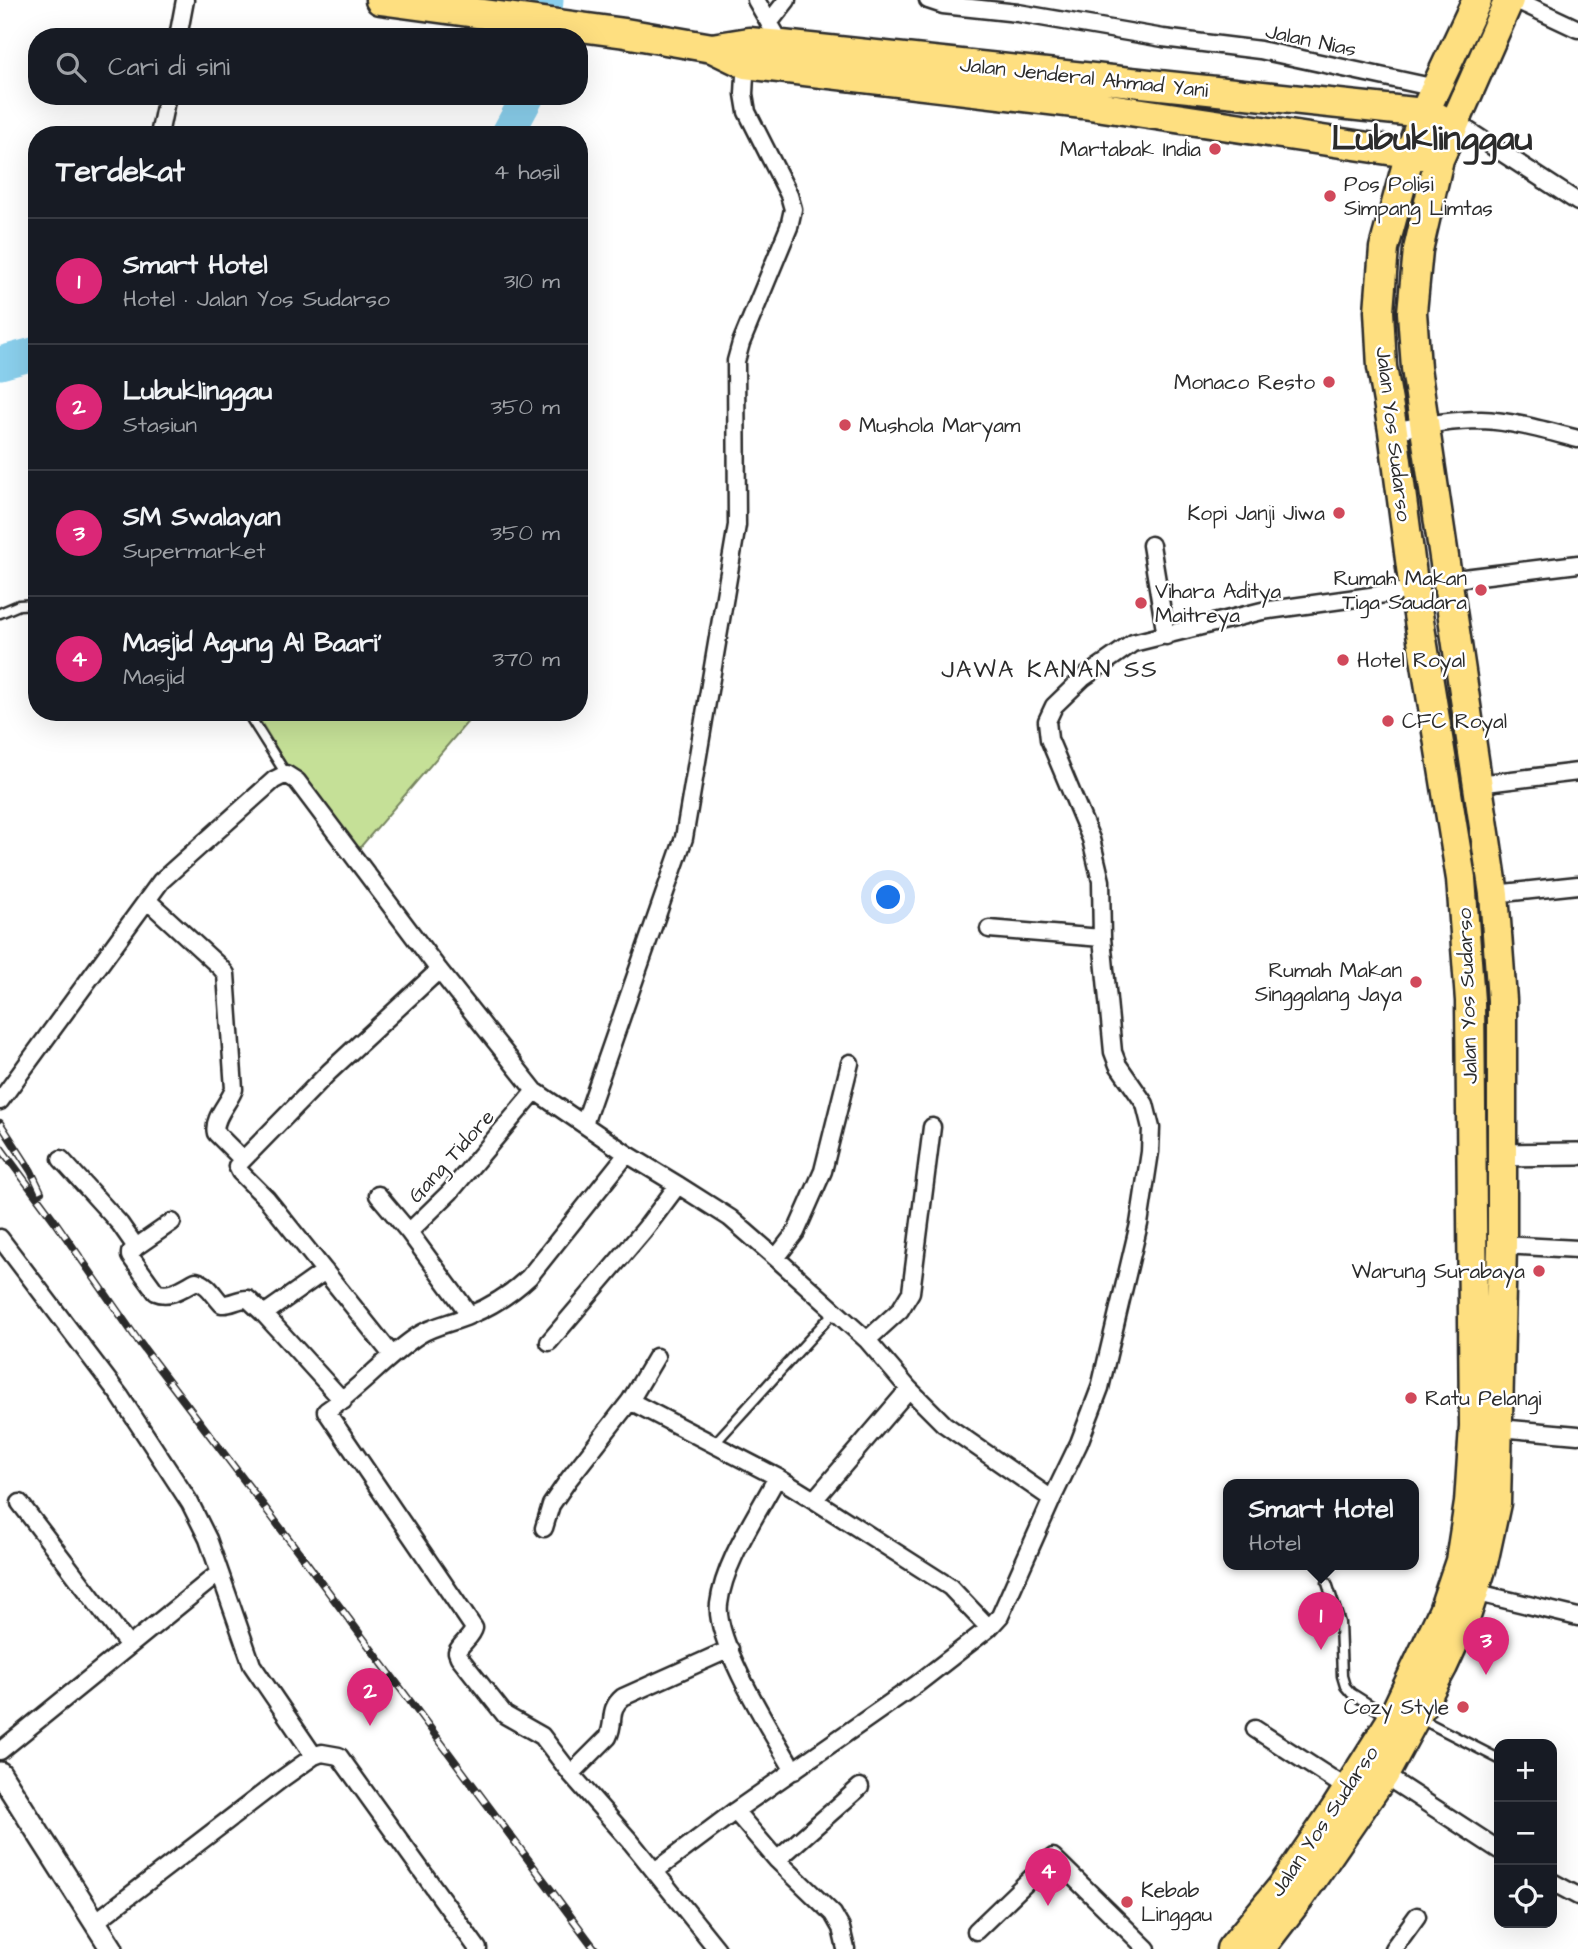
<!DOCTYPE html>
<html lang="id">
<meta charset="utf-8">
<style>
body{margin:0;font-family:"Architects Daughter",sans-serif;background:#20242c;color:#f1f3f6}
.controls{position:absolute;right:21px;bottom:21px;display:grid;overflow:hidden;border-radius:14px;box-shadow:0 7px 28px #0002}
.controls button{width:63px;height:63px;display:grid;place-items:center;padding:0;border:0;border-bottom:2px solid #363941;background:#171b24;color:#f1f3f6;font:35px sans-serif}
.you{position:absolute;left:889px;top:898px;width:24px;height:24px;margin:-18px;border:5px solid #fff;border-radius:50%;background:#1a73e8;box-shadow:0 0 0 10px #1a73e833}
.badge{display:grid;place-items:center;width:46px;height:46px;border-radius:50%;background:#db2777;color:#fff;font-size:23px;font-weight:700}
.pin{position:absolute;translate:-50% -58px;filter:drop-shadow(0 2px 4px #0008)}
.pin::after{content:'';position:absolute;top:37px;width:24px;height:21px;background:inherit;clip-path:polygon(0 0,100% 0,50% 100%)}
.popup{position:absolute;left:1223px;top:1479px;width:196px;height:91px;box-sizing:border-box;display:grid;place-content:center;border-radius:14px;background:#171b24;filter:drop-shadow(0 2px 5px #0005);font-size:23px;white-space:nowrap;color:#9ea1a6}
.popup b{font-size:26px;color:#f1f3f6}
.popup::after{content:'';position:absolute;left:50%;top:100%;margin-left:-14px;border:14px solid transparent;border-top-color:#171b24}
.list{margin:0;padding:0;list-style:none}
h2{display:flex;justify-content:space-between;align-items:center;height:91px;margin:0;padding:0 28px;font-size:30px}
h2 small{font-size:23px;font-weight:400;color:#9ea1a6}
.list li{display:grid;grid-template-columns:46px 1fr auto;gap:21px;align-items:center;box-sizing:border-box;height:126px;padding:0 28px;border-top:2px solid #363941}
.list b{display:block;font-size:26px;white-space:nowrap}
.list p{margin:0;font-size:23px;white-space:nowrap;color:#9ea1a6}
.list em{font-size:23px;font-style:normal;color:#9ea1a6}
.icon{flex:none;width:38px;height:38px;fill:none;stroke:currentColor;stroke-width:2;stroke-linecap:round;stroke-linejoin:round}
.map{position:relative;flex:none;width:1578px;height:1949px;overflow:hidden}
.search{position:absolute;background:#171b24;box-shadow:0 7px 28px #0002;left:28px;top:28px;width:560px;height:77px;display:flex;align-items:center;gap:18px;box-sizing:border-box;padding:0 24px;border-radius:28px;color:#9ea1a6;font-size:26px}
.panel{position:absolute;background:#171b24;box-shadow:0 7px 28px #0002;left:28px;top:126px;width:560px;height:595px;border-radius:28px}
.map>svg:first-child{display:block}
</style>
<div class="map">
<svg width="1578" height="1949" viewBox="0 0 1578 1949">
<rect width="100%" height="100%" fill="#fff"/>
<filter id="ink" filterUnits="userSpaceOnUse"><feTurbulence type="fractalNoise" baseFrequency=".0143" numOctaves="2"/><feDisplacementMap in="SourceGraphic" scale="14" xChannelSelector="R" yChannelSelector="G"/><feConvolveMatrix kernelMatrix="1 2 1 2 8 2 1 2 1" color-interpolation-filters="sRGB"/></filter>
<g filter="url(#ink)">
<path fill="#c5e097" stroke="#788661" stroke-width="2" d="M255,712H476L357,851L289,769Z"/>
<g fill="none" stroke-linecap="round" stroke-linejoin="round">
<path stroke="#8acfec" stroke-width="33" d="M544,37L547,0
M507,135L528,96
M0,363L37,353"/>
<defs>
<path id="lane" d="M0,613L19,605L37,604
M247,712L286,774
M714,1444L835,1311
M1327,1583L1340,1623L1342,1676L1345,1686L1351,1693L1389,1717
M1419,1718L1499,1759"/>
<path id="street" d="M756,0L782,45
M928,0L943,5L1018,13L1163,38L1260,50L1436,88
M1516,0L1578,29
M769,23L787,0
M178,37L185,0
M1455,122L1578,202
M159,135L167,96
M1393,431C1422,425 1451,420 1481,420C1513,421 1547,431 1578,439
M1151,545L1166,636
M1447,580L1578,564
M1478,784L1578,772
M1494,894L1578,885
M147,900L220,967L226,974L234,1089C229,1103 212,1119 216,1133L242,1159
M989,929L1102,938
M0,1101L161,881L274,780L286,774L297,781L439,970L535,1091L627,1154L678,1185L730,1218L776,1258L867,1340L909,1389L944,1424L1052,1499
M584,1124L684,838L737,525L736,361L741,343L789,227L793,209L789,195L747,112L744,94L746,57
M627,1154L529,1277C512,1293 492,1306 470,1315C453,1323 435,1325 419,1335C385,1357 360,1389 326,1411L474,1628C472,1637 461,1643 457,1652L459,1657L505,1715L542,1736L571,1774L631,1842L717,1949
M61,1159L120,1224L136,1247L130,1253V1256L156,1292C170,1298 184,1287 196,1281C209,1284 213,1295 222,1304C231,1305 239,1298 248,1299L264,1314
M378,1195L409,1232
M0,1238L120,1396L190,1503L208,1539L252,1665L314,1756
M1502,1245L1578,1249
M136,1247L172,1222
M776,1258L796,1232L823,1171L850,1063
M325,1271L264,1314L343,1401
M470,1315L409,1232L450,1192L535,1091
M867,1340L900,1310L911,1292L932,1127
M549,1342L645,1229L678,1185
M392,1355L267,1199L240,1172L237,1166L329,1072L439,970
M630,1401L777,1477L814,1500L950,1587L989,1628
M1499,1428L1578,1435
M777,1477C757,1515 724,1562 719,1604C714,1642 774,1736 794,1771
M814,1500L909,1389
M20,1503L129,1646
M544,1528L551,1505L569,1479L630,1401L656,1357
M1474,1592L1578,1617
M1255,1729L1348,1789
M0,1751L219,1573
M571,1774L608,1737C616,1721 607,1710 623,1697L730,1649
M1384,1775L1499,1850
M735,1811L777,1860L833,1914L841,1928L846,1949
M777,1860L860,1787
M655,1871L735,1811L917,1684L989,1628L1000,1616L1052,1499L1079,1443L1100,1388L1139,1224L1150,1152L1151,1128L1145,1104L1118,1065L1113,1052L1102,938L1101,881L1091,839L1049,739L1047,721L1054,706L1083,678L1133,643L1262,611L1414,590
M1552,1882L1578,1896
M94,1923L283,1778L314,1756L322,1753L339,1756L478,1949
M976,1931L1053,1857L1147,1949
M1393,1949L1417,1916"/>
<path id="secondary" d="M1502,1155L1578,1154
M0,1773L112,1949"/>
<path id="highway" d="M380,0L625,33L712,48L745,64L1083,104L1428,156
M712,48L749,42L782,45L1424,113L1439,118
M1231,1949L1282,1887L1334,1811L1392,1719L1443,1611L1460,1561L1469,1503L1474,1426L1470,1001L1461,879L1414,590L1393,431L1382,367L1379,311L1384,248L1410,153L1424,113L1477,0
M1260,1949L1300,1897L1384,1775L1443,1666L1466,1616L1474,1592L1483,1563L1496,1503L1502,1245V1000L1494,894L1416,368L1412,312L1418,250L1439,159L1509,0"/>
</defs>
<use href="#lane" stroke="#2b2b2b" stroke-width="13"/>
<use href="#street" stroke="#2b2b2b" stroke-width="21"/>
<use href="#secondary" stroke="#2b2b2b" stroke-width="26"/>
<use href="#highway" stroke="#2b2b2b" stroke-width="33"/>
<use href="#lane" stroke="#fff" stroke-width="8"/>
<use href="#street" stroke="#fff" stroke-width="16"/>
<use href="#secondary" stroke="#fff" stroke-width="21"/>
<use href="#highway" stroke="#fedf80" stroke-width="28"/>
<defs>
<path id="rail" d="M0,1123L31,1171L41,1192
M0,1147L54,1220L139,1342L301,1555L595,1949"/>
</defs>
<use href="#rail" stroke="#2b2b2b" stroke-width="8"/>
<use href="#rail" stroke="#fff" stroke-width="5" stroke-dasharray="16" stroke-linecap="butt"/>
</g>
</g>
<g fill="#d1495b" stroke="#fff" stroke-width="2.5">
<circle cx="1215" cy="149" r="7"/>
<circle cx="1330" cy="196" r="7"/>
<circle cx="1329" cy="382" r="7"/>
<circle cx="845" cy="425" r="7"/>
<circle cx="1339" cy="513" r="7"/>
<circle cx="1481" cy="590" r="7"/>
<circle cx="1141" cy="603" r="7"/>
<circle cx="1343" cy="660" r="7"/>
<circle cx="1388" cy="721" r="7"/>
<circle cx="1416" cy="982" r="7"/>
<circle cx="1539" cy="1271" r="7"/>
<circle cx="1411" cy="1398" r="7"/>
<circle cx="1463" cy="1707" r="7"/>
<circle cx="1127" cy="1902" r="7"/>
</g>
<g text-anchor="middle" stroke-width="5" stroke-linejoin="round" paint-order="stroke">
<g font-size="21" fill="#2b2b2b" stroke="#fff">
<text transform="translate(1311 40) rotate(12)" y="7">Jalan Nias</text>
<text transform="translate(1084 77) rotate(6)" y="7">Jalan Jenderal Ahmad Yani</text>
<text transform="translate(1394 434) rotate(83)" y="7">Jalan Yos Sudarso</text>
<text transform="translate(1467 996) rotate(-92)" y="7">Jalan Yos Sudarso</text>
<text transform="translate(451 1156) rotate(-48)" y="7">Gang Tidore</text>
<text transform="translate(1324 1821) rotate(-56)" y="7">Jalan Yos Sudarso</text>
</g>
<g font-size="21" fill="#2b2b2b" stroke="#fff" text-anchor="end">
<text x="1201" y="156">Martabak India</text>
<text x="1344" y="191" text-anchor="start">Pos Polisi<tspan x="1344" dy="24">Simpang Limtas</tspan></text>
<text x="1315" y="389">Monaco Resto</text>
<text x="859" y="432" text-anchor="start">Mushola Maryam</text>
<text x="1325" y="520">Kopi Janji Jiwa</text>
<text x="1467" y="585">Rumah Makan<tspan x="1467" dy="24">Tiga Saudara</tspan></text>
<text x="1155" y="598" text-anchor="start">Vihara Aditya<tspan x="1155" dy="24">Maitreya</tspan></text>
<text x="1357" y="667" text-anchor="start">Hotel Royal</text>
<text x="1402" y="728" text-anchor="start">CFC Royal</text>
<text x="1402" y="977">Rumah Makan<tspan x="1402" dy="24">Singgalang Jaya</tspan></text>
<text x="1525" y="1278">Warung Surabaya</text>
<text x="1425" y="1405" text-anchor="start">Ratu Pelangi</text>
<text x="1449" y="1714">Cozy Style</text>
<text x="1141" y="1897" text-anchor="start">Kebab<tspan x="1141" dy="24">Linggau</tspan></text>
</g>
<g font-size="24" letter-spacing="2" fill="#2b2b2b" stroke="#fff">
<text x="1050" y="677">JAWA KANAN SS</text>
</g>
<g font-size="35" font-weight="bold" fill="#2b2b2b" stroke="#fff">
<text x="1432" y="149">Lubuklinggau</text>
</g>
</g>
</svg>
<div class="controls">
<button>+</button>
<button>−</button>
<button><svg class="icon" aria-label="locate" viewBox="0 0 24 24"><circle cx="12" cy="12" r="6"/><path d="M12 2v4M12 18v4M2 12h4M18 12h4"/></svg></button>
</div>
<div class="you"></div>
<div class="pin badge" style="left:1321px;top:1650px">1</div>
<div class="popup"><b>Smart Hotel</b>Hotel</div>
<div class="pin badge" style="left:370px;top:1726px">2</div>
<div class="pin badge" style="left:1486px;top:1675px">3</div>
<div class="pin badge" style="left:1048px;top:1906px">4</div>
<div class="search"><svg class="icon" aria-label="search" viewBox="0 0 24 24"><circle cx="10" cy="10" r="6"/><path d="M15 15l6 6"/></svg>Cari di sini</div>
<section class="panel">
<h2>Terdekat<small>4 hasil</small></h2>
<ul class="list">
<li><span class="badge">1</span><div><b>Smart Hotel</b><p>Hotel · Jalan Yos Sudarso</p></div><em>310 m</em></li>
<li><span class="badge">2</span><div><b>Lubuklinggau</b><p>Stasiun</p></div><em>350 m</em></li>
<li><span class="badge">3</span><div><b>SM Swalayan</b><p>Supermarket</p></div><em>350 m</em></li>
<li><span class="badge">4</span><div><b>Masjid Agung Al Baari'</b><p>Masjid</p></div><em>370 m</em></li>
</ul>
</section>
</div>
